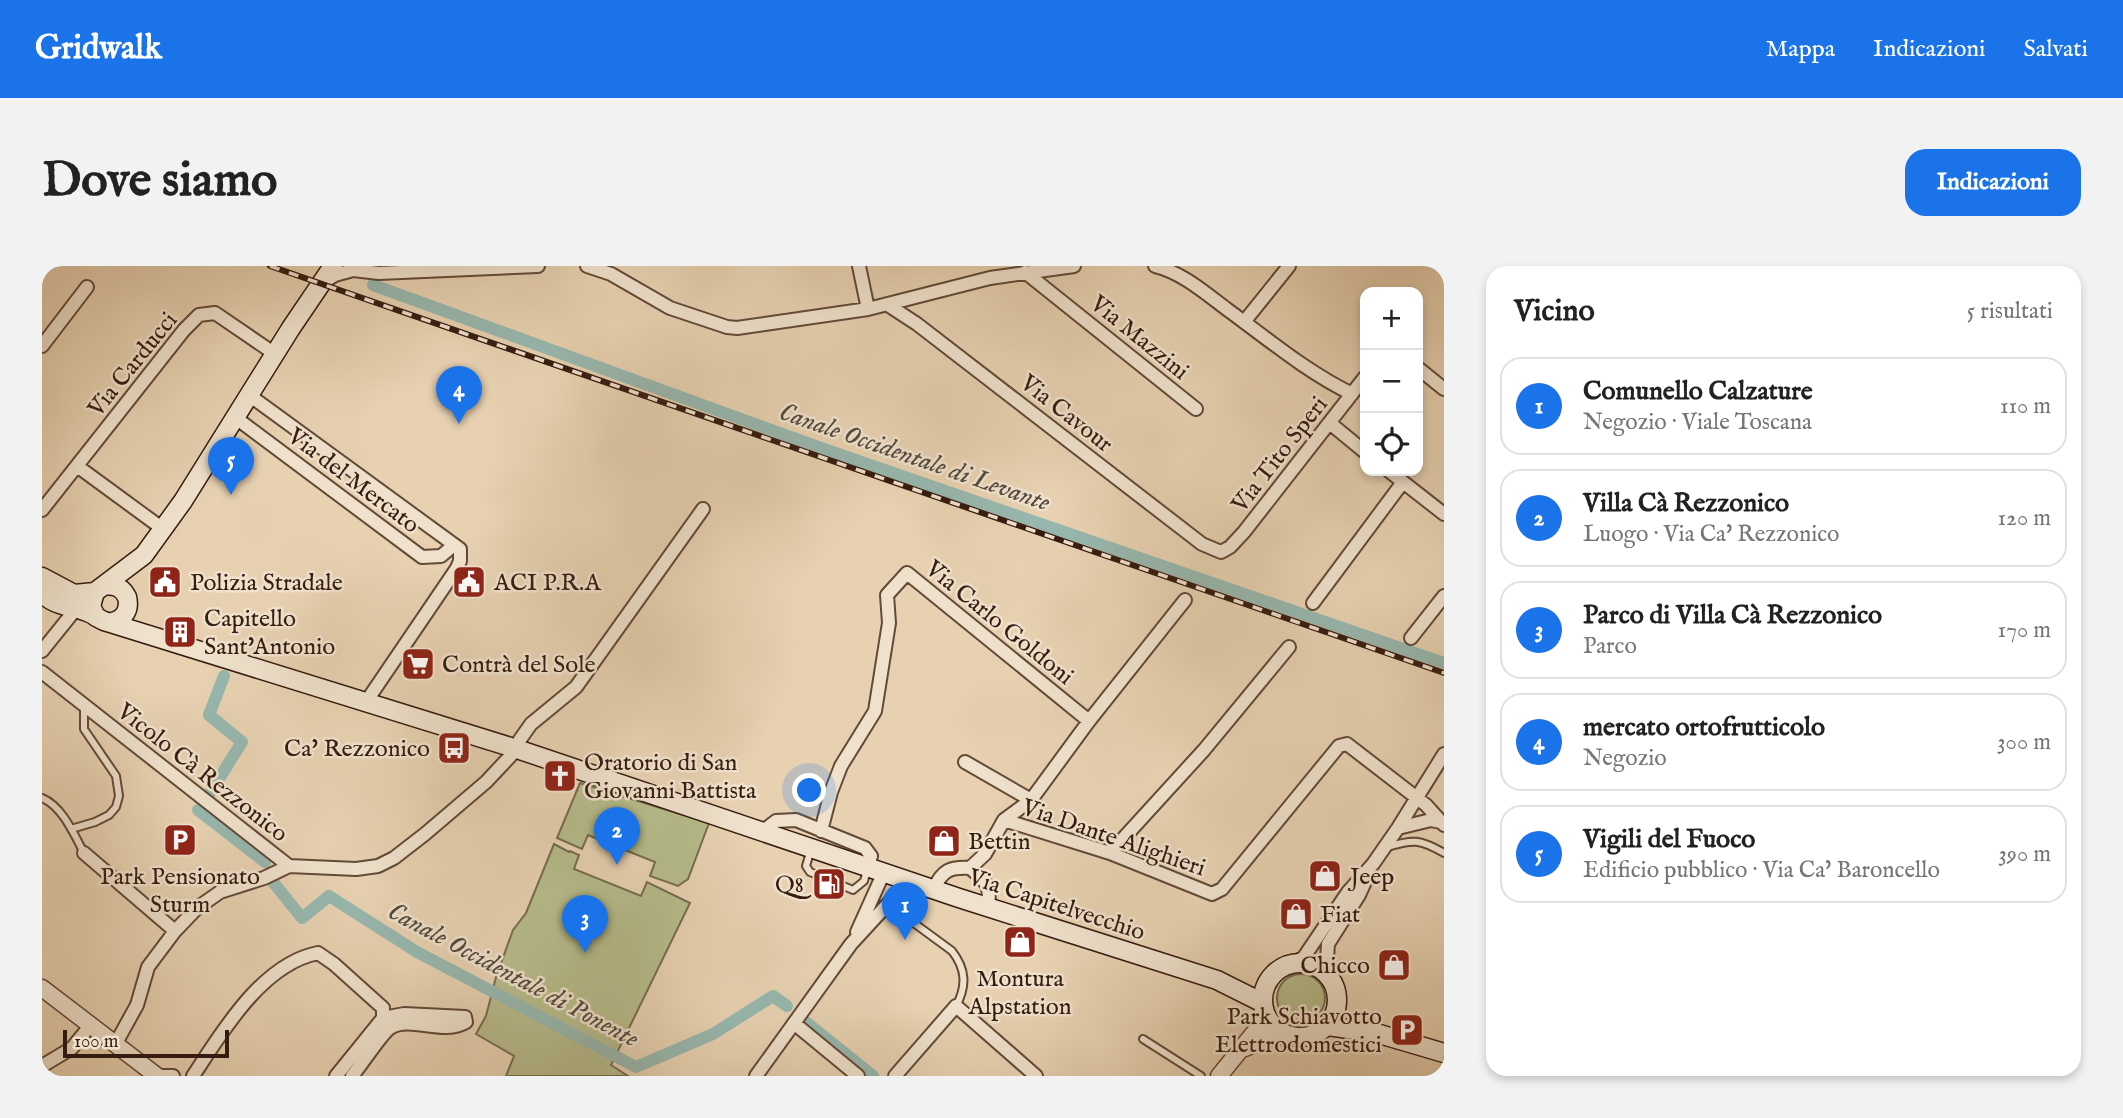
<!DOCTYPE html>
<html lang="it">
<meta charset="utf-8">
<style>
body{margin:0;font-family:"IM FELL English",serif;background:#f2f2f2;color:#222}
.controls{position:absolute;right:21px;top:21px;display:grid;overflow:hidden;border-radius:14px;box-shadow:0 4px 10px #0003}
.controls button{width:63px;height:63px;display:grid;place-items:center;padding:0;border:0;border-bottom:2px solid #e0e0e0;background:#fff;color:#222;font:35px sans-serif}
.scale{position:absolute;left:21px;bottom:18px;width:166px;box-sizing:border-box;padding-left:7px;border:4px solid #361c10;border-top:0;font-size:19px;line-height:24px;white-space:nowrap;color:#361c10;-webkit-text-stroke:5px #efe1cc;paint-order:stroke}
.you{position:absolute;left:768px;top:525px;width:24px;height:24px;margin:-18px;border:5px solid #fff;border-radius:50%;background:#1a73e8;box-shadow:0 0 0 10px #1a73e833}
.badge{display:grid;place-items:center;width:46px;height:46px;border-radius:50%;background:#1a73e8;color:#fff;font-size:23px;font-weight:700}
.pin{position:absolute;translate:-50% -58px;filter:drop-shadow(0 2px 4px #0008)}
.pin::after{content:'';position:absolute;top:37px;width:24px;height:21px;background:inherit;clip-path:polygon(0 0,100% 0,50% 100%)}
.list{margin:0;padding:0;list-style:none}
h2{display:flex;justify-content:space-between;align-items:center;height:91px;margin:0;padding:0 28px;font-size:30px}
h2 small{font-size:23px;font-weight:400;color:#767676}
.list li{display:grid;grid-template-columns:46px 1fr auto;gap:21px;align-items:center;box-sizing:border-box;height:98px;margin:0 14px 14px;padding:0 14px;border:2px solid #e0e0e0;border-radius:21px}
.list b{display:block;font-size:26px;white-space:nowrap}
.list p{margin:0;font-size:23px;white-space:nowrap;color:#767676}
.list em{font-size:23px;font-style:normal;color:#767676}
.icon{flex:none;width:38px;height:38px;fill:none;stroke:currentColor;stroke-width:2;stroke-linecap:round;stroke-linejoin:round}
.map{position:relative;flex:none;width:1402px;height:810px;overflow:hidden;border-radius:21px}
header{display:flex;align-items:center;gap:42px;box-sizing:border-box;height:98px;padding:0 35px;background:#1a73e8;color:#fff}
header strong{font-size:33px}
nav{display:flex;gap:38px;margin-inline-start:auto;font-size:24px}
.intro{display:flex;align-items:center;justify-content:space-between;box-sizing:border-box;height:168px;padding:0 42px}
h1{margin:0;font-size:49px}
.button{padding:18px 32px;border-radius:21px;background:#1a73e8;color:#fff;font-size:24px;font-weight:700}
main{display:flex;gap:42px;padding:0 42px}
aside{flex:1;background:#fff;border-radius:21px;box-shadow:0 4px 10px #0003}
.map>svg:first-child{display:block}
</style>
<header>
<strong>Gridwalk</strong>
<nav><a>Mappa</a><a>Indicazioni</a><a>Salvati</a></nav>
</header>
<div class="intro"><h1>Dove siamo</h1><a class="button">Indicazioni</a></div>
<main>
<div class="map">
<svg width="1402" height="810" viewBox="0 0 1402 810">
<rect width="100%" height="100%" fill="#e7d1b1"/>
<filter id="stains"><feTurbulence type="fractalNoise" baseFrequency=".00286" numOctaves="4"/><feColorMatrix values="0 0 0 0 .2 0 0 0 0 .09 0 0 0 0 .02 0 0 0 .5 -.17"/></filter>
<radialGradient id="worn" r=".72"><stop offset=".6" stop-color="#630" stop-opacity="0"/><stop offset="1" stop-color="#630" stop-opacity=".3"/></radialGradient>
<path fill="#b6bb8b" stroke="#766c4e" stroke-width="2" d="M538,517L667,557L646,613L636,620L608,610L613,596L546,569L540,583L515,572Z
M512,578L527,586L528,585L537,589L532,603L599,630L605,616L648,637L569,799L586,810H464L472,790L434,768L444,750L454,711L471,664L484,647Z
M1235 732a24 24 0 1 1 48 0a24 24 0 1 1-48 0Z"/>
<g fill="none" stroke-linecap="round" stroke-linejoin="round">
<path stroke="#97b7ae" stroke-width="12" d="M331,19L779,182L1402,397
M168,527L200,476L167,449L182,410
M156,544L223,596
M231,616L260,652L287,630L375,686L594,801L671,768L731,730L745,740
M765,757L831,810"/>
<defs>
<path id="service" d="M0,532C20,540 32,568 42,587
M29,563L53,556L67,549L74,541L77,530L74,510L42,463V441
M1345,581C1371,573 1378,573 1402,587
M769,583L764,600L768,606L811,624L822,615L825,604
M846,638L910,685C924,703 925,720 914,740
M1101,773L1159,810"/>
<path id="minor" d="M545,0L569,8L628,42L685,61L695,62L826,43L948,12L1032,0
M817,0L826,43
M1113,0C1141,7 1163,27 1186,44C1227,74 1265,106 1310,128
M983,6L1154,143
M282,16L293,9L311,4L337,7L496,0
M846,39L875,58L1160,278L1179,286L1188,281L1202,266L1323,111
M1202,56L1247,0
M0,80L45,21
M1376,102L1402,123
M207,129L418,283V295L415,302L324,436
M194,152L380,291L399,290L412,279
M1289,158L1323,186
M35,200L121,263
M1347,205L1402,248
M0,244L142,64L157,49L173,47L233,88
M1271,337L1361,216
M1369,372L1402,330
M0,385L33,344
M0,406L247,600L314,603L336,600L352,592L383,568L444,516L475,483L477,475L489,458L534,421L661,243
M923,496L989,534
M962,554L1068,587L1170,628L1180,623L1297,480L1305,478L1384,539L1402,559
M1356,562L1389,554L1399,556
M721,565L734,555L754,554L823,582L829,590L826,601
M779,565L789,526L799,500L833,445L847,357L845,329L865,307L1047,455
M42,587L133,665
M1068,587L1162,484L1247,381
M928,602C945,616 949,619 946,641
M892,623C900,604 908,601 928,602L943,588L962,554L989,534L1047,455L1143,334
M815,666L842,606
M1253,697L1262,691L1306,626L1331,598L1356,562L1402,488
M1284,707L1286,678L1317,629L1327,607
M753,758L816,810
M74,777L95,739L106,701L133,665L155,642L178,626L222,612L247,600
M0,800L30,782L48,760
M122,810H131
M151,810C180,766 220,698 276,687L292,698L341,742V752
M294,810L341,752L362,748L423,751L424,756C402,770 368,749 348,762C340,767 318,801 310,810
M714,810L809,678L867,615
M853,810L914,740L994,810"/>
<path id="tertiary" d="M0,722L115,810
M1203,782L1230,771L1245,769
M1177,810L1225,751"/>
<path id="secondary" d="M0,311L32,328L53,326
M61,320C72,318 80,321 85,331C88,343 83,353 70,356
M0,326C11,341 29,339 45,346C52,348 57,354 65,356L475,483L917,632L1175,714L1221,737
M54,351L49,340L53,326L102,289L141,235L249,62L291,0
M1221 734a37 37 0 1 1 74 0a37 37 0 1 1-74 0Z
M1286,760L1334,767L1402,787"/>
</defs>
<use href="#service" stroke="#624938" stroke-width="10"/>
<use href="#minor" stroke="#624938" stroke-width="16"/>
<use href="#tertiary" stroke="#624938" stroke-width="19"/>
<use href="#secondary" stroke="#361c10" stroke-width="21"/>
<use href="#service" stroke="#efe1cc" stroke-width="6"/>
<use href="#minor" stroke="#efe1cc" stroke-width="12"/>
<use href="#tertiary" stroke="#efe1cc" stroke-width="16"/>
<use href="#secondary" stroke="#efe1cc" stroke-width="18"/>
<defs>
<path id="rail" d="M228,0L1402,407"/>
</defs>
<use href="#rail" stroke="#361c10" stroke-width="6"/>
<use href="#rail" stroke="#efe1cc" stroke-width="3.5" stroke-dasharray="10" stroke-linecap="butt"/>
</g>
<defs>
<symbol id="civic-square" viewBox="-11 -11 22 22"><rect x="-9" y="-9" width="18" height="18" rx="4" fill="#8f2418" stroke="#efe1cc"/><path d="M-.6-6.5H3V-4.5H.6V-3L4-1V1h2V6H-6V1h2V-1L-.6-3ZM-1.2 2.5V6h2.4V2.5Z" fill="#fff"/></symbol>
<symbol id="building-square" viewBox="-11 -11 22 22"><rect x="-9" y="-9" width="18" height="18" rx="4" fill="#8f2418" stroke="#efe1cc"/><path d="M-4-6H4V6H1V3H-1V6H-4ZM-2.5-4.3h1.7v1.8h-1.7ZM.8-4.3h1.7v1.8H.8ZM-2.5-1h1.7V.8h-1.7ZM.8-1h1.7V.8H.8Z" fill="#fff"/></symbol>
<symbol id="supermarket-square" viewBox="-11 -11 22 22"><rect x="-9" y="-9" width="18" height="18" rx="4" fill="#8f2418" stroke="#efe1cc"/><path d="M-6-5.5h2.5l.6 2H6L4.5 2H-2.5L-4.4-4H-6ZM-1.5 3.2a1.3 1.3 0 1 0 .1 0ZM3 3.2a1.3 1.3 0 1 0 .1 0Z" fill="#fff"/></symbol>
<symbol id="bus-square" viewBox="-11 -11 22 22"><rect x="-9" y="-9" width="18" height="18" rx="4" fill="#8f2418" stroke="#efe1cc"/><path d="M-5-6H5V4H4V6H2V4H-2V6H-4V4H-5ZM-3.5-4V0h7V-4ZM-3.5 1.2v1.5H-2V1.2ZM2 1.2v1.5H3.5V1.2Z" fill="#fff"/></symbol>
<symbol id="church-square" viewBox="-11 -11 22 22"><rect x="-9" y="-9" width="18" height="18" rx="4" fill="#8f2418" stroke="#efe1cc"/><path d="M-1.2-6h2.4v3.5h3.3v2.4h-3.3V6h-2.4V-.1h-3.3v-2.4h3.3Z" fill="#fff"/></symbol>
<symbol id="parking-square" viewBox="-11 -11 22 22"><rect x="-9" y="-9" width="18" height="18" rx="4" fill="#8f2418" stroke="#efe1cc"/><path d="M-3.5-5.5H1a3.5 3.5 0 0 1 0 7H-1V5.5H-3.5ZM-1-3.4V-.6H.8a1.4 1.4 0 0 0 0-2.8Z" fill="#fff"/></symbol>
<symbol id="shop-square" viewBox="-11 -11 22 22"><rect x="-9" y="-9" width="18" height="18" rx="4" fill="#8f2418" stroke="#efe1cc"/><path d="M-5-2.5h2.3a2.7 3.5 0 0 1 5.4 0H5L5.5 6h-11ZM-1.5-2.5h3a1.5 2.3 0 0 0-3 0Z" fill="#fff"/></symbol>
<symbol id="fuel-square" viewBox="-11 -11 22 22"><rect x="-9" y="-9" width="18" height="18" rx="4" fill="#8f2418" stroke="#efe1cc"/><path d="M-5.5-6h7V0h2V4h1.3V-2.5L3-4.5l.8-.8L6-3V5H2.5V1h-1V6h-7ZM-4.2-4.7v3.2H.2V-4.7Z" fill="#fff"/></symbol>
</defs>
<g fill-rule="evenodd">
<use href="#civic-square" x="104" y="297" width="38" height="38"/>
<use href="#civic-square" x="408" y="297" width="38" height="38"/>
<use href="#building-square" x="119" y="347" width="38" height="38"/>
<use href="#supermarket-square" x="357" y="379" width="38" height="38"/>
<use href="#bus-square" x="393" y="463" width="38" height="38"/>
<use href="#church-square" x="499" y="491" width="38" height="38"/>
<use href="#parking-square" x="119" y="555" width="38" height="38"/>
<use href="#shop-square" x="883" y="556" width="38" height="38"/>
<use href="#shop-square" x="1264" y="591" width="38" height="38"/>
<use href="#fuel-square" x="768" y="599" width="38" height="38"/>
<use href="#shop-square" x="1235" y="629" width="38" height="38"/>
<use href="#shop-square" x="959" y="657" width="38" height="38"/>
<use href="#shop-square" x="1333" y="680" width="38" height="38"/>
<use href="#parking-square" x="1346" y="745" width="38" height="38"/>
</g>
<g text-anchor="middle" stroke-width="5" stroke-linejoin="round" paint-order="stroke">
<g font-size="24" fill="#361c10" stroke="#efe1cc">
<text transform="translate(1098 71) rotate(39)" y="8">Via Mazzini</text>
<text transform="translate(90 98) rotate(-51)" y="8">Via Carducci</text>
<text transform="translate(1025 147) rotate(38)" y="8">Via Cavour</text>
<text transform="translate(1237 188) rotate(-52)" y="8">Via Tito Speri</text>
<text transform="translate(312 214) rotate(37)" y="8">Via del Mercato</text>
<text transform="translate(958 356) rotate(39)" y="8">Via Carlo Goldoni</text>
<text transform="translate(161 506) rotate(38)" y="8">Vicolo Cà Rezzonico</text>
<text transform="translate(1072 571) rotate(19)" y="8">Via Dante Alighieri</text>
<text transform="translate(1015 638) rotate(18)" y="8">Via Capitelvecchio</text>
</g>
<g font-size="24" fill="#361c10" stroke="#efe1cc" text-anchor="start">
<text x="148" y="324">Polizia Stradale</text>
<text x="452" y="324">ACI P.R.A</text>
<text x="162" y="360">Capitello<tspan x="162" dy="28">Sant'Antonio</tspan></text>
<text x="400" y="406">Contrà del Sole</text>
<text x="388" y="490" text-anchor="end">Ca' Rezzonico</text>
<text x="542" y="504">Oratorio di San<tspan x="542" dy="28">Giovanni Battista</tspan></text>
<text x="926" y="583">Bettin</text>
<text x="138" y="618" text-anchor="middle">Park Pensionato<tspan x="138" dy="28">Sturm</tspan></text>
<text x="1308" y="618">Jeep</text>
<text x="762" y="626" text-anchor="end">Q8</text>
<text x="1278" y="656">Fiat</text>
<text x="1328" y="707" text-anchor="end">Chicco</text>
<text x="978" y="720" text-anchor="middle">Montura<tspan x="978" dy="28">Alpstation</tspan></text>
<text x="1340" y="758" text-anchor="end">Park Schiavotto<tspan x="1340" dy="28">Elettrodomestici</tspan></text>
</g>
<g font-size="26" font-style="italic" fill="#534a3f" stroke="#efe1cc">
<text transform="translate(873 190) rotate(19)" y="9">Canale Occidentale di Levante</text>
<text transform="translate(472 708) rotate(28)" y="9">Canale Occidentale di Ponente</text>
</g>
</g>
<rect width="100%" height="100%" filter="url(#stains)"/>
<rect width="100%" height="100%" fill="url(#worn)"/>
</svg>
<div class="controls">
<button>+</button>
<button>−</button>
<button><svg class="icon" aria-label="locate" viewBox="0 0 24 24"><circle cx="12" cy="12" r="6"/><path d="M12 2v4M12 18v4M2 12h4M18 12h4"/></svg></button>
</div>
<div class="scale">100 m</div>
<div class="you"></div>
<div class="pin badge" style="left:863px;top:674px">1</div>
<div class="pin badge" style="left:575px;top:599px">2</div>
<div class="pin badge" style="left:543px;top:687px">3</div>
<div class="pin badge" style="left:417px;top:158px">4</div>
<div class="pin badge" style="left:189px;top:229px">5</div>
</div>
<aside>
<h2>Vicino<small>5 risultati</small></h2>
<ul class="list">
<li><span class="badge">1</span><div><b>Comunello Calzature</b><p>Negozio · Viale Toscana</p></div><em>110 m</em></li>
<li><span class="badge">2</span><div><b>Villa Cà Rezzonico</b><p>Luogo · Via Ca' Rezzonico</p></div><em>120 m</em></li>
<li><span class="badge">3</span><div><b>Parco di Villa Cà Rezzonico</b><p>Parco</p></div><em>170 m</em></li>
<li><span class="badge">4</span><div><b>mercato ortofrutticolo</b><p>Negozio</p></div><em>300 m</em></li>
<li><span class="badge">5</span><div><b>Vigili del Fuoco</b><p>Edificio pubblico · Via Ca' Baroncello</p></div><em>390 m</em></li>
</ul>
</aside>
</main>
